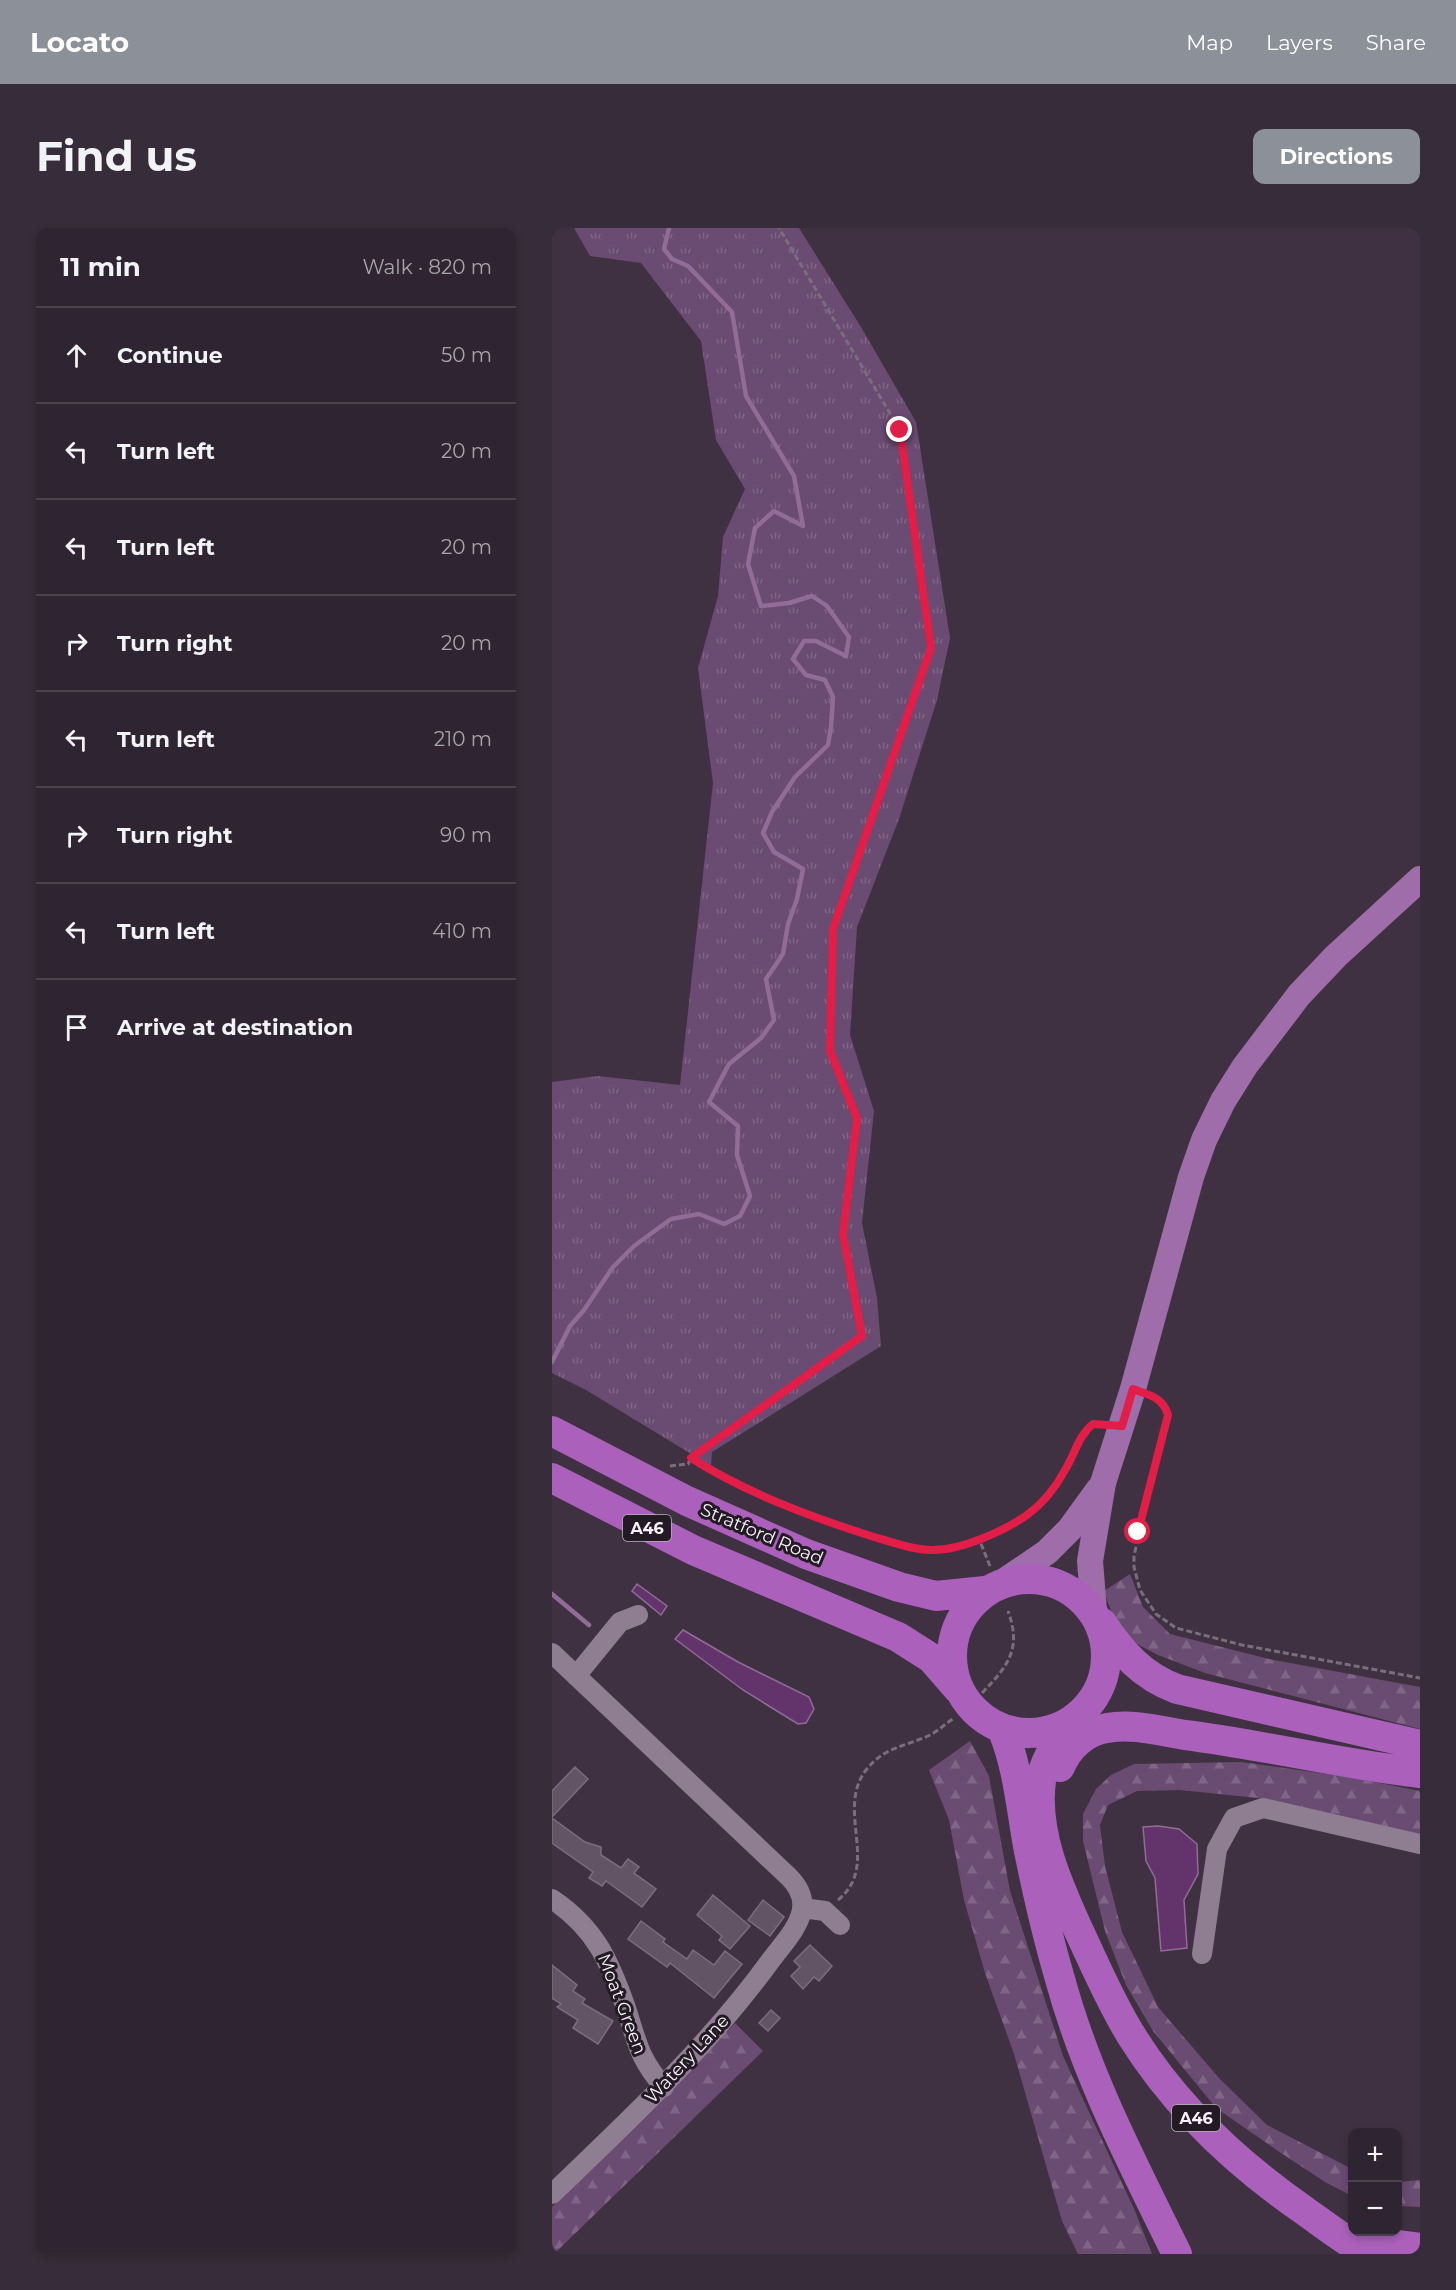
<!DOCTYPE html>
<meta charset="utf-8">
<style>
body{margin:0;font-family:Montserrat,sans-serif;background:#372d3a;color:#f1f3f6}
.controls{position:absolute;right:18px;bottom:18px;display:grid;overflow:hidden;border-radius:12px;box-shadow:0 3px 9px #0003}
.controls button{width:54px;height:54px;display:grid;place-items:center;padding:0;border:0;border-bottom:2px solid #4a424d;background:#2f2532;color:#f1f3f6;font:30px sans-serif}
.stop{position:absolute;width:18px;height:18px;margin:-14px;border:4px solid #e11d48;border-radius:50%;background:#fff}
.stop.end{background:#e11d48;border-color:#fff;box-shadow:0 2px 6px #0008}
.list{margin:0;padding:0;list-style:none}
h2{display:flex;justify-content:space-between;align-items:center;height:78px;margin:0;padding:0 24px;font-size:26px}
h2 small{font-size:20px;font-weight:400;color:#a7a5ac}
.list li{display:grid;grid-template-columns:39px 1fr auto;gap:18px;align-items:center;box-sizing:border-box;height:96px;padding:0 24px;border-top:2px solid #4a424d}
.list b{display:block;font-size:22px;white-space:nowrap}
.list em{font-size:20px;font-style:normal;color:#a7a5ac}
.icon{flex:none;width:33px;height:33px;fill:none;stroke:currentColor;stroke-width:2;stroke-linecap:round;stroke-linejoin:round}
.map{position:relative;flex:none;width:868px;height:2026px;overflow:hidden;border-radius:12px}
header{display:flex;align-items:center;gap:36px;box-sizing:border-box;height:84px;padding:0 30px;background:#8c9099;color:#fff}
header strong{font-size:28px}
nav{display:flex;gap:33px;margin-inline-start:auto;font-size:21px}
.intro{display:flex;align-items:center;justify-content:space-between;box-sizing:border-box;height:144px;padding:0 36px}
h1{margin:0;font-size:42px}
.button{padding:15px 27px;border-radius:12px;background:#8c9099;color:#fff;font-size:21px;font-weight:700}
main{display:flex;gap:36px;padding:0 36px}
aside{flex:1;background:#2f2532;border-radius:12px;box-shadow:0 3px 9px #0003}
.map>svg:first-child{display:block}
</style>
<header>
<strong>Locato</strong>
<nav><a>Map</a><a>Layers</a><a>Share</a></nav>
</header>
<div class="intro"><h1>Find us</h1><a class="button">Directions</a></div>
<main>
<aside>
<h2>11 min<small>Walk · 820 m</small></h2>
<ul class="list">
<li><svg class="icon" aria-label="ahead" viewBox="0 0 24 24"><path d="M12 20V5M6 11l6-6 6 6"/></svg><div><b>Continue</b></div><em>50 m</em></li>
<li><svg class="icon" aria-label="left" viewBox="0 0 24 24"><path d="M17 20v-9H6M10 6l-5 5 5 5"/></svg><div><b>Turn left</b></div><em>20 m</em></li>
<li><svg class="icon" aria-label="left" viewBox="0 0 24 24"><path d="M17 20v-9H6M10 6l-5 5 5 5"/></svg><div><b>Turn left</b></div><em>20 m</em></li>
<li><svg class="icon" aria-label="right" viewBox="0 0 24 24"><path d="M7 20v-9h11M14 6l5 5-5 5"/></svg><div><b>Turn right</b></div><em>20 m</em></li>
<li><svg class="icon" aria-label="left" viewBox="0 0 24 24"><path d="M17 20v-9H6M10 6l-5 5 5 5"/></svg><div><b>Turn left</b></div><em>210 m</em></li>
<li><svg class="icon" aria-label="right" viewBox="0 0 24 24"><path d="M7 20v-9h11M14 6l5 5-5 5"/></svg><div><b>Turn right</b></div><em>90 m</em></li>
<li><svg class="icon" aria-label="left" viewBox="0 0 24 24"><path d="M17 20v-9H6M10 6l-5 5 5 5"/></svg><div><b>Turn left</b></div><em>410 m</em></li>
<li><svg class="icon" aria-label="arrive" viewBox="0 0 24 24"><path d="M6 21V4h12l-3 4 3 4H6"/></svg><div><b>Arrive at destination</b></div></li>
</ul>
</aside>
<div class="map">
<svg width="868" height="2026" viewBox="0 0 868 2026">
<defs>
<pattern id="grass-tufts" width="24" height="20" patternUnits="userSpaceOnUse" patternTransform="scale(1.5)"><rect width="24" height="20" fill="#6a4b71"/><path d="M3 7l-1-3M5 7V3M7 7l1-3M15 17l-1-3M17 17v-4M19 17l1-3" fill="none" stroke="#806586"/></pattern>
<pattern id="forest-firs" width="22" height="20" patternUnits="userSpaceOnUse" patternTransform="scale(1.5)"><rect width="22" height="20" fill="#6a4b71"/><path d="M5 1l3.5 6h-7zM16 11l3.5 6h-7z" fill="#806586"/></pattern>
</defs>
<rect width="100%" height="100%" fill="#3f3142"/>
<path fill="url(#grass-tufts)" d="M22,0H247L309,99L364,194L398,410L385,472L347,591L305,699L298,807L322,883L310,995L325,1070L329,1118L160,1224L159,1238L34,1162L0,1145V854L46,848L128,857L161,555L146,440L166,368L171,309L193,261L164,212L149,113L89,35L38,28Z"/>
<path fill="url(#forest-firs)" d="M578,1346L591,1379L618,1406L717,1431L868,1459V1501L653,1445L606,1427L581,1414L564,1397L552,1363Z
M418,1513L437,1548L458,1663L511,1828L583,1983L600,2026H526L510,1993L462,1826L433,1745L412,1672L397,1592L377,1542Z
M689,1534L797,1549L868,1563V1606L716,1571L628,1562L585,1563L556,1577L548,1597L553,1638L570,1704L606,1779L667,1850L715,1897L800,1941V1968L773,1954L729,1925L664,1880L601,1803L574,1757L553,1703L531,1613V1586L544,1561L559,1547L582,1536Z
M183,1795L211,1823L2,2026H0V1979Z
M868,1952V1979L846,1978V1954Z"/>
<path fill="#63336c" stroke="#906c97" stroke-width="1.5" d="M85,1356L115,1378L109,1387L80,1363Z
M131,1402L186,1434L257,1469L262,1481L254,1495L246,1496L191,1462L123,1411Z
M606,1598L627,1601L645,1616L646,1646L632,1672L635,1720L609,1723L603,1650L594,1633L591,1599Z"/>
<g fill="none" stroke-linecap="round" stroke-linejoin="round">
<path stroke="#906c97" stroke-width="4.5" d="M0,1134L18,1098L32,1082L61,1039L82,1018L119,991L147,986L172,996L188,988L198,968L185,927L186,898L157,874L177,836L209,810L222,792L214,751L231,726L236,696L245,671L251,641L222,624L211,605L220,584L243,549L276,517L279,499L281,469L273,452L254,447L241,431L252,413H264L294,428L297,409L275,378L260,368L237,375L209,378L196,336L203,300L222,283L251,298L242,248L194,168L180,84L136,38L120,31L112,21L117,0
M0,1366L37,1397"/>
</g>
<path fill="#625365" stroke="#7c6c7f" stroke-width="1.5" d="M23,1539L36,1551L0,1589V1563Z
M0,1590L33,1614L49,1619V1627L69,1640L76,1631L87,1639L82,1645L104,1661L90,1679L54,1653L50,1658L37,1650L41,1644L0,1615Z
M161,1667L198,1698L178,1721L167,1712L170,1708L145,1687Z
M211,1672L232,1689L218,1708L196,1692Z
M89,1693L113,1711L111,1714L135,1731L141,1722L162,1737L173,1723L190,1736L162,1770L118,1735L115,1739L76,1711Z
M258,1717L280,1738L267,1753L262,1749L251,1761L239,1748L248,1739L242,1733Z
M0,1737L25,1757L21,1763L33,1771L30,1775L61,1793L46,1816L21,1800L26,1792L5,1779L9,1776L0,1770Z
M219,1782L228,1790L216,1803L207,1795Z"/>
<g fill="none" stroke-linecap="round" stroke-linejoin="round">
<path stroke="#7a6e7d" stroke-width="3" stroke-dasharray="6 3" stroke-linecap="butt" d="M600,1168L610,1174L616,1187L613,1207L601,1241L582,1328V1339L588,1362L604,1386L624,1400L690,1417L868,1450
M139,1230L310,1108L291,1006L305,890L278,823L281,701L379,420L348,202L227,0
M118,1238L136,1236L139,1230C195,1266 257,1289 320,1308C340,1314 362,1323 383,1322C399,1322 413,1316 427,1311
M438,1338L427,1311C463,1294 493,1278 513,1243C523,1225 526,1196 550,1196
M430,1465C456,1438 470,1421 456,1383
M286,1672C329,1637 283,1583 314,1542C333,1518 353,1519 378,1507C386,1503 393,1496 401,1491"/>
<path stroke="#8f7e92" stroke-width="20" d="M0,1425L237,1649C246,1658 252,1669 250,1682C246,1701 230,1717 219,1732C156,1819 77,1892 0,1966
M24,1448L68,1394L86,1387
M0,1671C43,1700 57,1732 74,1780C85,1814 87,1831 112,1859
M250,1680L273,1683L288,1697
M650,1726L665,1621L682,1590L711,1580L868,1616"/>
<path stroke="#a06dab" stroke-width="26" d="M448,1356L495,1324L518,1301L547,1261
M542,1383L538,1333L551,1255L581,1161L639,949L652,912L671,873L693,838L747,767L784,728L868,651"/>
<path stroke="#ab61bb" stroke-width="30" d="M0,1203L135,1273L254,1326L347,1359L384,1368L433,1363
M0,1250L141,1322L346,1409L379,1430L406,1461
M400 1428a77 77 0 1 1 154 0a77 77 0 1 1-154 0Z
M550,1395C570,1425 590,1448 625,1461L868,1517
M517,1497C505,1515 492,1532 489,1553C482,1604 506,1657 526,1701C543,1737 558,1773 579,1807C623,1878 685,1936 753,1983C774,1998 795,2015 818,2026
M451,1503C466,1540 469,1579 476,1618C485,1663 495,1707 508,1751C534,1847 581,1936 625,2026
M508,1539C516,1519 534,1503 555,1500C580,1495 608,1503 633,1507C712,1517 789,1536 868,1545
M811,2004L839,2016L868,2020"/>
</g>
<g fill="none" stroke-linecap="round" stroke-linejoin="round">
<path stroke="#e11d48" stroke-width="8" d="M348,202L379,420L281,701L278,823L305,890L291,1006L310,1108L139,1230C195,1265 256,1288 319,1308C339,1314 361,1322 381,1322C410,1322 452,1303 475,1287C490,1276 504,1259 513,1242C523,1226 526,1208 541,1196L570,1198L581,1161C597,1167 611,1169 616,1187L586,1304"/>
</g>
<g text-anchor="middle" stroke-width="6" stroke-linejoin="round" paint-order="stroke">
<g fill="#221b23" stroke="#b9b1bb" stroke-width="1.5">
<rect x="71" y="1287" width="48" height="26" rx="4.5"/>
<rect x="620" y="1877" width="48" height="26" rx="4.5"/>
</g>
<g font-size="16" font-weight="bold" fill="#faf1fc">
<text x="95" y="1306">A46</text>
<text x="644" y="1896">A46</text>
</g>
<g font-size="18" fill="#faf1fc" stroke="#221b23">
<text transform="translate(210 1306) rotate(23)" y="6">Stratford Road</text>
<text transform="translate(70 1776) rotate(69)" y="6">Moat Green</text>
<text transform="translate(135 1831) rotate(-47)" y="6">Watery Lane</text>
</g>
</g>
</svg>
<div class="controls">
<button>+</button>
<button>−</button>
</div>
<div class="stop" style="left:586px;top:1304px"></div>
<div class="stop end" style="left:348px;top:202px"></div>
</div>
</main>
